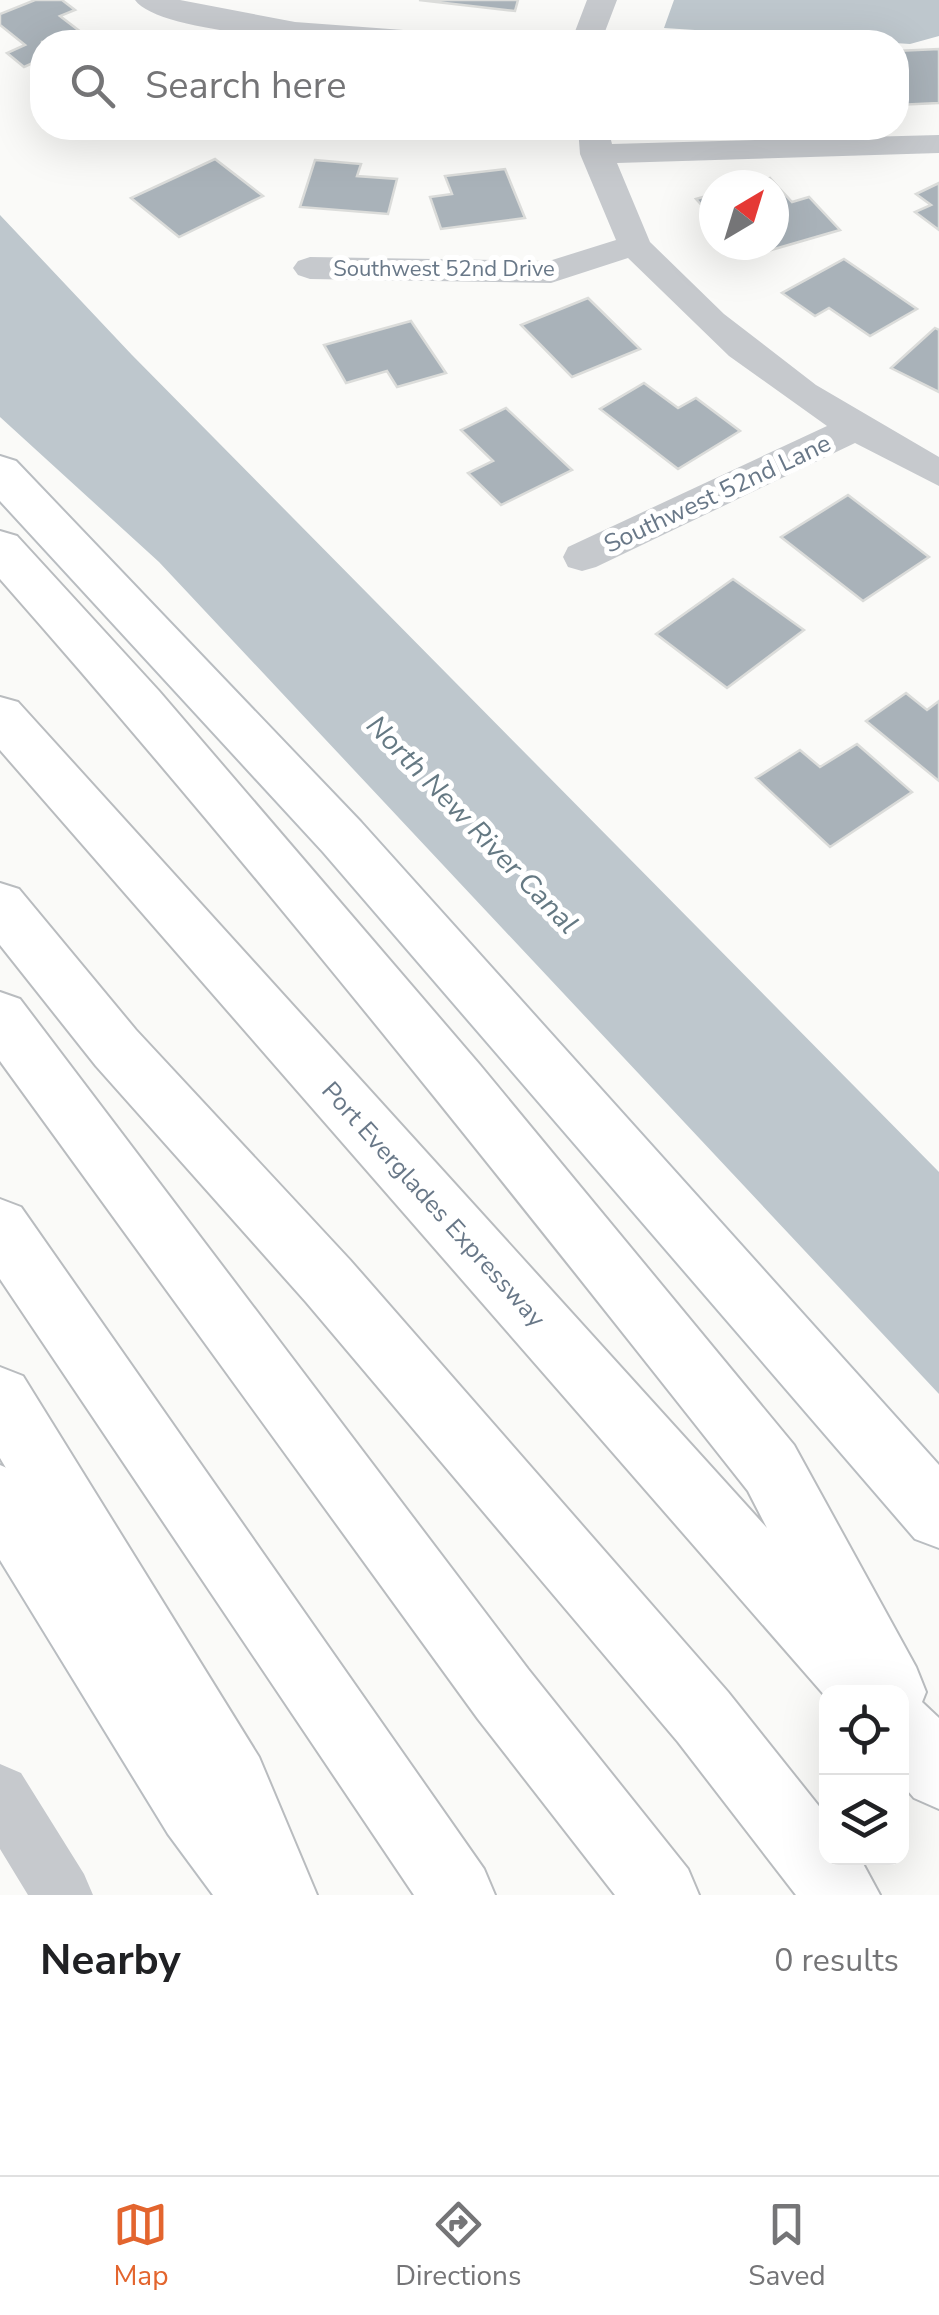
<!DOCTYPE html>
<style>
body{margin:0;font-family:"Nunito Sans",sans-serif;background:#f2f2f2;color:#202124}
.controls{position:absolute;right:30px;bottom:30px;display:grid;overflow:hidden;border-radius:20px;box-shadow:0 10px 40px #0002}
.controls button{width:90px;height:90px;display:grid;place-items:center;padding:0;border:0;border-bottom:2px solid #e0e0e0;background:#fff;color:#202124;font:50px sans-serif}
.compass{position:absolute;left:699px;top:170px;width:90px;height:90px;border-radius:50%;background:#fff;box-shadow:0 10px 40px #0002;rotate:38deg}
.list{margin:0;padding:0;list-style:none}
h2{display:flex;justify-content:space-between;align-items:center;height:130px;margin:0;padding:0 40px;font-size:42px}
h2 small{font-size:32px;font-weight:400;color:#757577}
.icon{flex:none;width:55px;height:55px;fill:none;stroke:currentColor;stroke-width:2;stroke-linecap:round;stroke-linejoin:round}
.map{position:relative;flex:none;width:939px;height:1895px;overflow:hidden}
.search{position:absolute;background:#fff;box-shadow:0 10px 40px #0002;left:30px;right:30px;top:30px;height:110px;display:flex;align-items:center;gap:25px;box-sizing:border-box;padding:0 35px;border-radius:40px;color:#757577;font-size:38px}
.sheet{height:280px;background:#fff}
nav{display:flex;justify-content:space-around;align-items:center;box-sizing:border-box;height:140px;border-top:2px solid #e0e0e0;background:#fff;font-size:28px;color:#757577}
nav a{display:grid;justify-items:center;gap:5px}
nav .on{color:#e3652e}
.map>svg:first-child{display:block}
</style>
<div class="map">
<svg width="939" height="1895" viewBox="0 0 939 1895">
<rect width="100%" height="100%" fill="#fafaf8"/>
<path fill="#bec7cd" d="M674,0H939V36L910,44L664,28Z
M0,215L132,355L939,1172V1394L159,562L0,417Z"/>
<path fill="#a9b2b9" stroke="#dbdcda" stroke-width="2.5" d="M35,0H62L75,10L60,16L90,39L42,42V59L24,67L7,53L25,45L0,25V14Z
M419,0H518L515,11Z
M939,49V103L896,105V51Z
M215,159L263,196L179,237L131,198Z
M315,160L361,164L357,176L397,179L388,214L300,207Z
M505,169L525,218L441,229L430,197L452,194L445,176Z
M770,178L792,202L809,197L840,230L747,257L736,245H774V185H745Z
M939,183V230L915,212L931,205L916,194Z
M714,194V219L696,199Z
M844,259L917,309L870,336L829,308L815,316L782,293Z
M588,298L640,349L572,377L521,325Z
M411,321L446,373L397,387L387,371L346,383L324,345Z
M935,328L939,330V392L891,368Z
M644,383L678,408L696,398L740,431L678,469L600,409Z
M506,408L572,470L501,505L468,473L493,461L461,430Z
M848,495L929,557L863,601L781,537Z
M733,579L804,630L727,688L656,634Z
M906,693L927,710L939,701V781L866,721Z
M857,744L912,792L830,847L756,778L800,750L820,767Z"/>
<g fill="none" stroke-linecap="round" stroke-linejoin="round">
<defs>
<path id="primary" d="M0,456L16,461L361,822L939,1465V1548L915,1539L323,852L0,501Z
M0,1465L23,1475L220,1782L284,1869L295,1895H213L168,1834L0,1560Z"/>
<path id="motorway" d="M0,531L17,536L159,691L480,1065L794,1445L916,1667L926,1692L922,1702L939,1718V1809L914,1798L902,1784V1692H826V1697L0,750V697L18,702L767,1528L748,1491C504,1182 260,874 0,579Z
M0,883L19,889L136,1030L350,1260L728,1692L826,1815V1858H860L880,1895H796L678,1742L306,1302L96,1066L0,945Z
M0,992L20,999L528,1669L688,1869L699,1895H615L478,1719L0,1061Z
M0,1199L21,1207L484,1869L495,1895H414L0,1279Z
M0,1367L23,1376L259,1757L317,1895H243L207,1805L0,1458Z"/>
</defs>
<use href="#primary" stroke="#b9bdc1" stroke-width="4"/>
<use href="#motorway" stroke="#b9bcbf" stroke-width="4"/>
<path fill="#c6c9cd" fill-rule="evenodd" d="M135,0H180L295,22L444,33L455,36L459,42C406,46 164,41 135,0Z
M587,0H617L601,42H571Z
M578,128H608L612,144L939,135V153L617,163L650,242L724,314L816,385L939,457V486L855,443L596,567L582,571L568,567L563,557L568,547L827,426L729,356L628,258L551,283L310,279L298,275L293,268L298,261L310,257L549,261L616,240L580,154Z
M0,1764L21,1773L84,1874L93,1895H28L0,1849Z"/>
<use href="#primary" fill="#fff" fill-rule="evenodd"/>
<use href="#motorway" fill="#fff" fill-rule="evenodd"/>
</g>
<g text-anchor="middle" stroke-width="10" stroke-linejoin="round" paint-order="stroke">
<g font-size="22" fill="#697888" stroke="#fff">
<text x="444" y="276">Southwest 52nd Drive</text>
</g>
<g font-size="25" fill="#697888" stroke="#fff">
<text transform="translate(717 493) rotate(-25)" y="9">Southwest 52nd Lane</text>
<text transform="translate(434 1204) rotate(48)" y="9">Port Everglades Expressway</text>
</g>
<g font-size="28" font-style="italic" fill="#657983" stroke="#fff">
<text transform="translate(473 824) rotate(46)" y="10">North New River Canal</text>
</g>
</g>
</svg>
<div class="controls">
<button><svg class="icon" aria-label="locate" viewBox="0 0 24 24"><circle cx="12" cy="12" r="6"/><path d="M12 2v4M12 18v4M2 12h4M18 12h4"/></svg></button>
<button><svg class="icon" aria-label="layers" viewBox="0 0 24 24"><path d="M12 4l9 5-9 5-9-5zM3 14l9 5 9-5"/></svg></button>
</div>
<svg class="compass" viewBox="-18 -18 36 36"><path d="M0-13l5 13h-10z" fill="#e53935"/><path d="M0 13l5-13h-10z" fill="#757577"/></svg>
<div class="search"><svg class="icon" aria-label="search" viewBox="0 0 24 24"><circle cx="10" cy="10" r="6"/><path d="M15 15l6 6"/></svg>Search here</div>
</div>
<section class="sheet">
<h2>Nearby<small>0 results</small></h2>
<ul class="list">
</ul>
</section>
<nav>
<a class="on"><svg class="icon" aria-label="map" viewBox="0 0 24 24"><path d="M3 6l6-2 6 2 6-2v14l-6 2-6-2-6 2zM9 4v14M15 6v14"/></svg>Map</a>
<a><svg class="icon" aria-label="directions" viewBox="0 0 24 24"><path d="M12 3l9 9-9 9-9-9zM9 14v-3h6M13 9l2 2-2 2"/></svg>Directions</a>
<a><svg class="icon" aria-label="saved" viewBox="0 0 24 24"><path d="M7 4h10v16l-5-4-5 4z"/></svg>Saved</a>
</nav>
